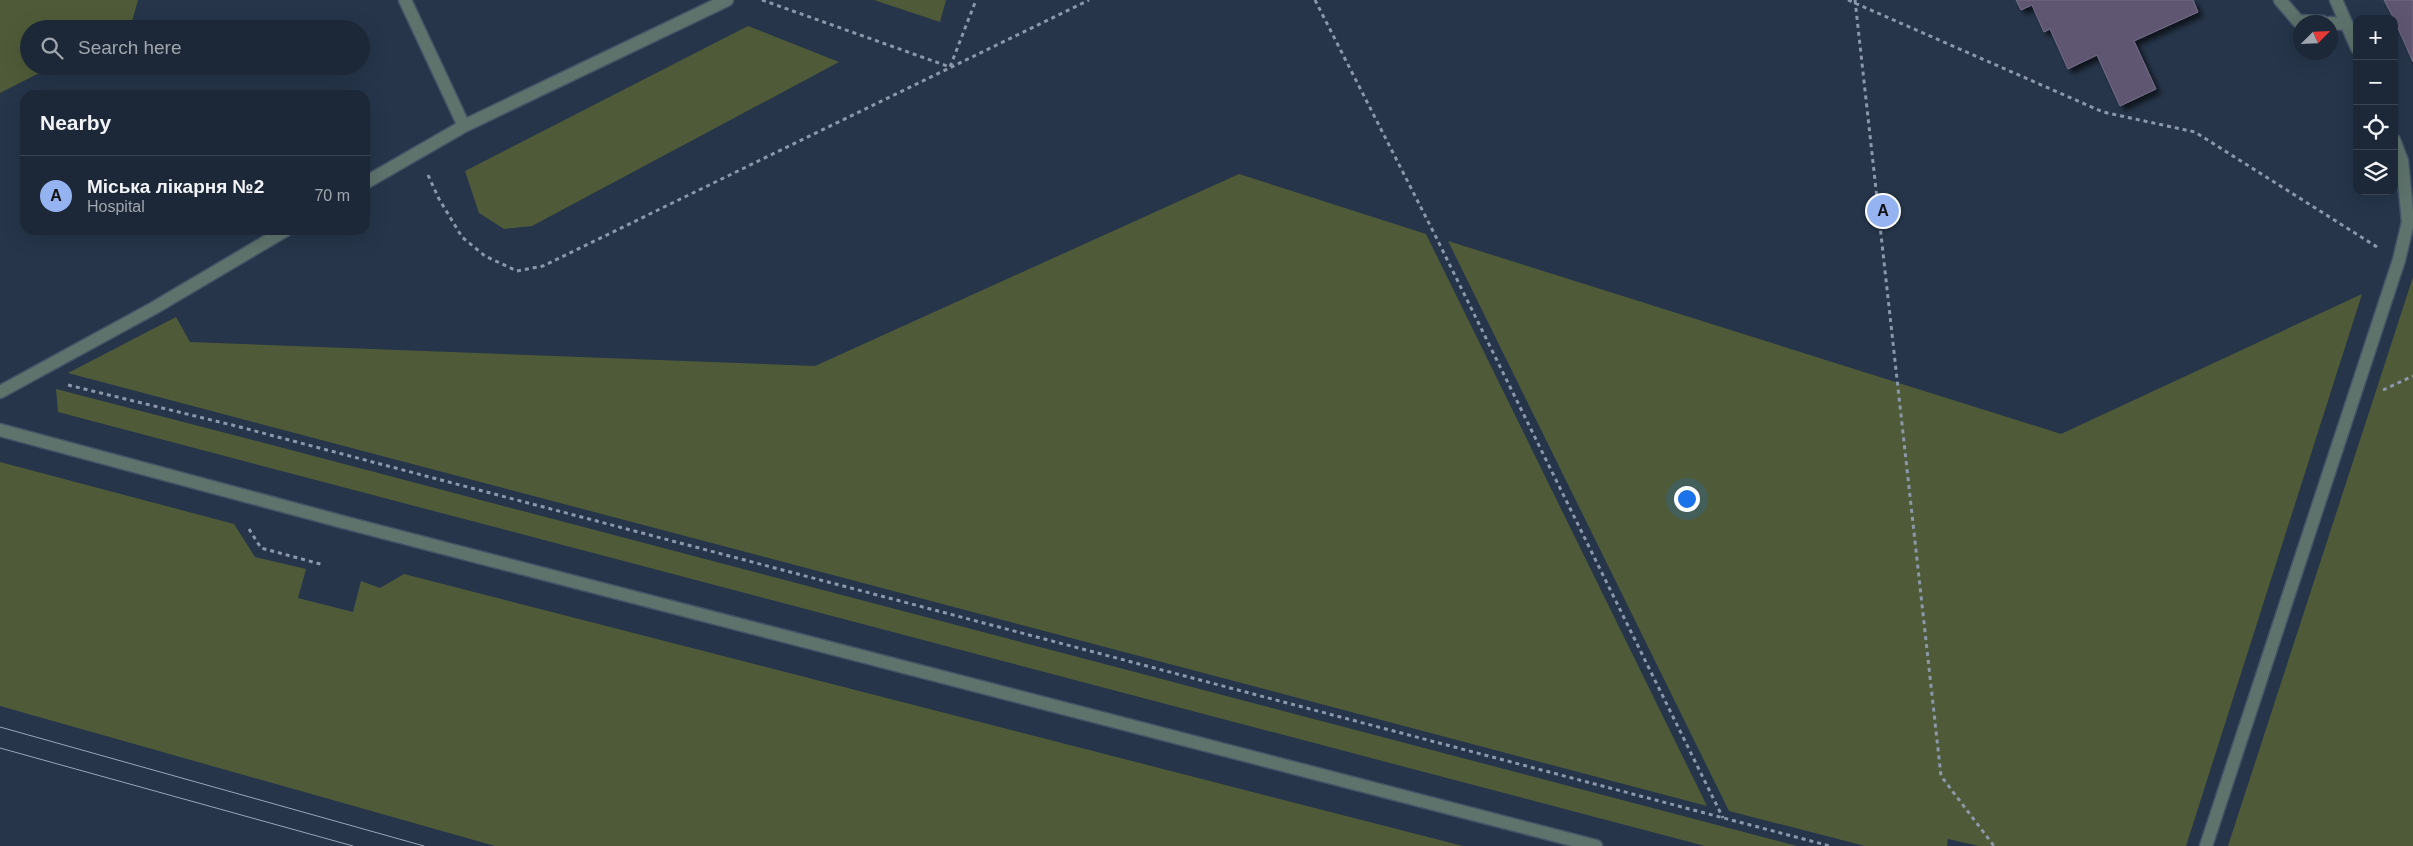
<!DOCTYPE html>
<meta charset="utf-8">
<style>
body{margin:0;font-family:Helvetica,sans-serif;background:#293443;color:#f1f3f6}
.controls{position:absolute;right:15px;top:15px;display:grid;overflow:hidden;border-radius:10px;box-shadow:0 5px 20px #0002}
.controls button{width:45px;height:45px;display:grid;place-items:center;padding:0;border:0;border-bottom:1px solid #3a4453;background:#1c2838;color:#f1f3f6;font:25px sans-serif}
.compass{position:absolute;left:2293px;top:15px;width:45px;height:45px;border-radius:50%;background:#1c2838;box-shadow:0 5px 20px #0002;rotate:66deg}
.you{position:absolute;left:1686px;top:498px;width:18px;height:18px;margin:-12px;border:4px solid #fff;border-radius:50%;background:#1a73e8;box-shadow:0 0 0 8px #1a73e833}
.badge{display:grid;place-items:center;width:32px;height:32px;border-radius:50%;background:#95b2f1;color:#111;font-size:16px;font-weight:700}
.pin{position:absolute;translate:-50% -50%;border:2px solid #fff;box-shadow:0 1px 5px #0006}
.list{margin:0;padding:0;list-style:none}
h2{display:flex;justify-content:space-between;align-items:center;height:65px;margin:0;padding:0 20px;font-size:21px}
h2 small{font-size:16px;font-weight:400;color:#a0a6ae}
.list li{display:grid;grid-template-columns:32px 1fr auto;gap:15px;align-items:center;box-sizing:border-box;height:80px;padding:0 20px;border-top:1px solid #3a4453}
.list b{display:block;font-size:19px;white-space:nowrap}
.list p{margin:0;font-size:16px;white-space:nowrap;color:#a0a6ae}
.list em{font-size:16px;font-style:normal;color:#a0a6ae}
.icon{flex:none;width:28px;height:28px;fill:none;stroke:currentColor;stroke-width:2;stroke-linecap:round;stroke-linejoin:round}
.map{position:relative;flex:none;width:2413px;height:846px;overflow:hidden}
.search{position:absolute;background:#1c2838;box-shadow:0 5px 20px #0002;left:20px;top:20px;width:350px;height:55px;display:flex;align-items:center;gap:12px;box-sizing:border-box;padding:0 18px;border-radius:28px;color:#a0a6ae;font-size:19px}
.panel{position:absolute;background:#1c2838;box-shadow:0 5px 20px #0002;left:20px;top:90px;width:350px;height:145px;border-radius:15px}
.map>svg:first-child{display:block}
</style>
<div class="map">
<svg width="2413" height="846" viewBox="0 0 2413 846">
<defs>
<filter id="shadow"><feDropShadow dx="4.5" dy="4.5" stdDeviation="2.5" flood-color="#0009"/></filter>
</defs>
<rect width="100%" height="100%" fill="#26354a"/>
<path fill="#4f5b38" d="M0,0H138L130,29H29V66H53L0,93Z
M874,0H946L940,22Z
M748,26L839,62L532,226L504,229L479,213L465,171Z
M1239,174L1426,234L1707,806L68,373L176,317L190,342L815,366Z
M1448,241L2061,434L2362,294L2186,846H1979L1948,839L1947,846H1865L1729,811Z
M2413,277V846H2228Z
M56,389L245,438L1797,846H1705L58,412Z
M0,462L234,524L255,557L306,569L298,598L353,612L361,581L380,588L404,574L1463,846H495L0,706Z"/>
<path fill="#5e5671" stroke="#756d89" filter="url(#shadow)" d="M2016,0H2193L2198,12L2134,41L2156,89L2120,106L2097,55L2068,69L2050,29L2044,32L2032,5L2021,10Z
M2384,0H2413V62L2394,19Z"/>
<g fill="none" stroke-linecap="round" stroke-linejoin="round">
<defs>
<path id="minor" d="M405,0L464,126
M2280,0L2298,21L2323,22
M2336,0L2357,48
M2330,23L2346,24
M365,183L464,126L727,0
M0,392L154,308L286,230
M0,430L343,522L1596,846
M2206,846L2399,260L2408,222L2402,161L2394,140"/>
</defs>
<use href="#minor" stroke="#455367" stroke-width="15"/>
<path stroke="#8c98a9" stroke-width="3" stroke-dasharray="4 4" stroke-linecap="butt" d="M762,0L950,67L976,0
M1315,0L1436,237L1723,818
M1848,0L2103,112L2195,132L2377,247
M1855,0L1941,776L1994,846
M428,175L439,199L462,237L485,256L517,271L543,266L1089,0
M68,385L236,426L1830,846
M2383,390L2413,376
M249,529L261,548L324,565"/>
<use href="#minor" stroke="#5e736c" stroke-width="12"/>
<path stroke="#9aa6b6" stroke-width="1" d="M0,727L424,846
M0,748L353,846"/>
</g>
</svg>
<div class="controls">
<button>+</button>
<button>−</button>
<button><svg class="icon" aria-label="locate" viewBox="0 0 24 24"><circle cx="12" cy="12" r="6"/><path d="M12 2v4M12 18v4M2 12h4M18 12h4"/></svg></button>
<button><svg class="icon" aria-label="layers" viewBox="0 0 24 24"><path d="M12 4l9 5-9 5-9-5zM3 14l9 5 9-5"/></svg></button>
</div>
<svg class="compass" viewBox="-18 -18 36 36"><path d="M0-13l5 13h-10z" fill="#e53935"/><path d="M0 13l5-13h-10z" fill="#a0a6ae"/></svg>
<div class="you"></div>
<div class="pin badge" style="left:1883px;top:211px">A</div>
<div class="search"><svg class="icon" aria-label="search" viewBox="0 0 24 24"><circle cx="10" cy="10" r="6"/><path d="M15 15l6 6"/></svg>Search here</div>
<section class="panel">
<h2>Nearby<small></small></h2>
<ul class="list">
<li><span class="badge">A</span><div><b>Міська лікарня №2</b><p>Hospital</p></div><em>70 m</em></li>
</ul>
</section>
</div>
